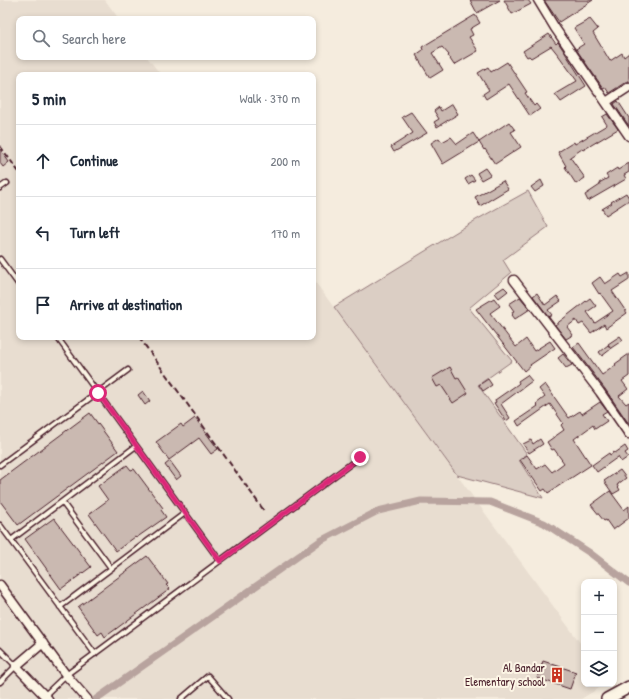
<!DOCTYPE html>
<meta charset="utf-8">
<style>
body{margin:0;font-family:"Patrick Hand",sans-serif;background:#f2f2f3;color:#1f2937}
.controls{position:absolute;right:12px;bottom:12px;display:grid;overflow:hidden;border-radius:8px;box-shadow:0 2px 6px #0003}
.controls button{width:36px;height:36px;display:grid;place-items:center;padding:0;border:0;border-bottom:1px solid #e0e1e3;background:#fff;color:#1f2937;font:20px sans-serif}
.stop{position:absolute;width:12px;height:12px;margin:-9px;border:3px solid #db2777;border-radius:50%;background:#fff}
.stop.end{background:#db2777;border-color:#fff;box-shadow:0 1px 4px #0008}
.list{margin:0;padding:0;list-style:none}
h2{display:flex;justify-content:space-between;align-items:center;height:52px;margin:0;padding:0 16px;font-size:17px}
h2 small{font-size:13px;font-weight:400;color:#747a83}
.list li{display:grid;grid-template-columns:26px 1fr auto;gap:12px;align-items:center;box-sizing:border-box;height:72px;padding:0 16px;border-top:1px solid #e0e1e3}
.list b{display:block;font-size:15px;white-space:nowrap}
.list em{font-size:13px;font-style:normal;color:#747a83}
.icon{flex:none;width:22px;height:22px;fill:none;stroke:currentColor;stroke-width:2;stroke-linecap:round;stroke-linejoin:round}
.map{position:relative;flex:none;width:629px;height:699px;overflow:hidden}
.search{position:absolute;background:#fff;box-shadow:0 2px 6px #0003;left:16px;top:16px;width:300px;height:44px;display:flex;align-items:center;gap:10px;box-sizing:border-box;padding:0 14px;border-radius:8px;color:#747a83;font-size:15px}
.panel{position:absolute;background:#fff;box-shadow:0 2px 6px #0003;left:16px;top:72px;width:300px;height:268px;border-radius:8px}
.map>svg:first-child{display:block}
</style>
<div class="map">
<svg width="629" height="699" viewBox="0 0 629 699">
<rect width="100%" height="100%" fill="#f5ecde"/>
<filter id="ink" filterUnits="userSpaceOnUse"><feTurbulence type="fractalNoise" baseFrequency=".025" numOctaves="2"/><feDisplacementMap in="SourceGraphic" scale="8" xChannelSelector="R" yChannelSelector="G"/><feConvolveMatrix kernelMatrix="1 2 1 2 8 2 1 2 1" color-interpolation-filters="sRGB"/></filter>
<g filter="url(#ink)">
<path fill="#e8ddd0" d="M0,0H105L119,19H19V57H147L161,75H19V337H313V279L584,648V684H606L581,699H0Z"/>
<path fill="#dbcec4" stroke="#927678" d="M528,191L548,227L503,260L511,273L469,308L512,361L478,385L527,454L519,460L543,498L457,475L334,307L476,220Z"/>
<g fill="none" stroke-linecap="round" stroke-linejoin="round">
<path stroke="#b8a39e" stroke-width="7" d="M96,699L320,541L378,511L421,501L490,502L544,523L590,553L629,583"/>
</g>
<path fill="#cab9b1" stroke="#4a1f2b" d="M470,0H500L477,13Z
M504,0H528L531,4L512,14Z
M544,0H593L559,22Z
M475,15L480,23L470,29L473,35L469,37L478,51L454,65L448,56L449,55L442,47L432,53L443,70L430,78L416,55L423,50L422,47Z
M590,19L598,29L593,33L610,61L622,53L624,57L629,53V82H626L609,93L605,87L603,88L576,49L584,44L574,28Z
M549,34L556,44L558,42L562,48L586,86L561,102L555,94L577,81L559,56L551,46L531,58L529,56L527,57L523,51Z
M507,62L527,92L525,93L534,106L536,104L540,109L530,116L509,84L486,99L483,94L489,90L478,73L488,67L491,72Z
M618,101L629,118V126L614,104Z
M452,104L458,114L437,127L434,122L439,119L434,111L439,107L441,111Z
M411,112L427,133L394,152L391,147L413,133L402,117Z
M607,114L618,129L583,150L582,149L570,157L585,178L576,184L565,167L566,166L558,152L574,142L575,144L607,125L602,117Z
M509,122L515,130L511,132L521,147L495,164L485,149L484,150L479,142Z
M473,133L479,142L443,164L431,143L439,138L442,142L451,137L457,144Z
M0,149L9,162L3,167L0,163Z
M629,163V172L624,175L626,179L588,201L585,195L600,185L599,183L608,178L606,175L617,168L618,170Z
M485,168L490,175L481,180L477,173Z
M471,175L475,180L468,184L465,179Z
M541,180L544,186L535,192L531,187Z
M503,181L508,189L480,206L475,197Z
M626,193L629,198V200L606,215L602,209L612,203L611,202Z
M629,273V280L612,291L627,313L606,328L604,324L591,333L583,323L579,325L576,320L567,327L573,335L566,339L555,325L590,298L596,306L587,312L595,323L613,311L600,293L599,294L592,283L600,277L605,284L620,274L622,277Z
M504,287L508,291L499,298L495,293Z
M537,293L545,305L557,296L561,301L548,310L552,315L549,317L533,296Z
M520,297L530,309L515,319L512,315L513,314L512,312L514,311L509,304Z
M494,298L500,306L490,313L516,347L526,339L534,351L550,341L555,348L530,365H531L524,371L476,309Z
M620,336L623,340L611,348L608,344Z
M579,343L602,375L616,365L615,364L629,354V376L622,381L628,389L619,396L626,404L629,402V424L605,389L573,347Z
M608,345L611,349L602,356L599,352Z
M563,354L572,365L566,368L558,358Z
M450,367L456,378L458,377L468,393L453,403L441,385L437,387L432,378Z
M527,375L532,381L501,404L510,418L506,421L494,403L496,402L495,400L518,384L519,383L518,381Z
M488,379L492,385L483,391L479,385Z
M545,384L569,418L580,411L582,414L600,402L607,411L602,414L607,421L595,429L593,425L574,439L591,465L548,493L545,489L542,491L520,460L527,455L537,469L545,464L552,472L564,463L554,449L552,450L547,442L564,430L561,425L563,423L550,404L519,426L516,421L538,406L536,404L545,397L539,389Z
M143,391L150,401L145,405L138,395Z
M90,413L118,451L18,525L0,501V480Z
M195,418L218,449L211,454L199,438L169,460L156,442L181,424L183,427Z
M540,439L543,444L529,453L523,444L531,440L533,444Z
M625,446L628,451L625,453L628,457L621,462L618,457L597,472L592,465L609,453L610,455L614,452L615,453Z
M170,461L181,476L176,480L165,465Z
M127,465L131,470L134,469L163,508L161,510L166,517L136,538L135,537L116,551L89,514L108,500L98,486Z
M620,470L626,478L618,484V485H617L620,490L613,494L604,481Z
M610,491L624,510L629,506V518L613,530L606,520L604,521L591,505Z
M54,518L91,567L61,589L25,539Z
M147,556L168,584L166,585L170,589L105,637L102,632L98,635L78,607Z
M543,661L576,672L570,689L537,678Z"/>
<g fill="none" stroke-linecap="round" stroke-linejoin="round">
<defs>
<path id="service" d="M0,188L7,183
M0,259L19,285
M57,337L220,561
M0,465L128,370
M62,502L111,568
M0,525L95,654
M11,540L136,446
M60,607L185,513
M0,650L16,666L0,682
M45,695L66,675L360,457
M181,699L208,676L228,699"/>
<path id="minor" d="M538,0L555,28L629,136
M606,102L629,87
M514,280L600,392L629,434
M0,585L66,675L87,699
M43,643L16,666L48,699"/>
<path id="secondary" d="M607,699L629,687"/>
</defs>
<use href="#service" stroke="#4a1f2b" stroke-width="7"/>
<use href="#minor" stroke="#4a1f2b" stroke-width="11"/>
<use href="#secondary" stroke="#4a1f2b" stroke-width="14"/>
<use href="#service" stroke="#fcf5e5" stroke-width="4"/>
<use href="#minor" stroke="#fcf5e5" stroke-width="8"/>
<use href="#secondary" stroke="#fcf5e5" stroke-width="11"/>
<path stroke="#4a1f2b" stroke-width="2" stroke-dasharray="6 3" stroke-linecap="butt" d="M0,146L19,172
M139,337L265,512"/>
</g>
</g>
<g fill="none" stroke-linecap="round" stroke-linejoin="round" filter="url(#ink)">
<path stroke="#db2777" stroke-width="5" d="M98,393L220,561L360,457"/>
</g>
<defs>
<symbol id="building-bare" viewBox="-9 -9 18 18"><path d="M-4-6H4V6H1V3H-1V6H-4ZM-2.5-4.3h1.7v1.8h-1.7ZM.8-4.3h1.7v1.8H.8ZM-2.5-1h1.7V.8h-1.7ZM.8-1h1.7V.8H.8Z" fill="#c8321e" stroke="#fcf5e5" stroke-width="2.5" paint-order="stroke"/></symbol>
</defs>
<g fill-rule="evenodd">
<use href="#building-bare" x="546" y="664" width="22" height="22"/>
</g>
<g text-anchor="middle" stroke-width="4" stroke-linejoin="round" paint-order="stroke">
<g font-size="12" fill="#4a1f2b" stroke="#fcf5e5" text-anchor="end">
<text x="545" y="672">Al Bandar<tspan x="545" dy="14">Elementary school</tspan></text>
</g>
</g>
</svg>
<div class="controls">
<button>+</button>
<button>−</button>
<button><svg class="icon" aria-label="layers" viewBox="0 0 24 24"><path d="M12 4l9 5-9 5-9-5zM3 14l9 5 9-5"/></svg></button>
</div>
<div class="stop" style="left:98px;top:393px"></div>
<div class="stop end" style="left:360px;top:457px"></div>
<div class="search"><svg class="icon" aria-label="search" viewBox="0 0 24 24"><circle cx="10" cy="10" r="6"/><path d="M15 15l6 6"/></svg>Search here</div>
<section class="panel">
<h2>5 min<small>Walk · 370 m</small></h2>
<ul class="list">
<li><svg class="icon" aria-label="ahead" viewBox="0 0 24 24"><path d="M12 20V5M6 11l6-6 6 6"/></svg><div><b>Continue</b></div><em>200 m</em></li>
<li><svg class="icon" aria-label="left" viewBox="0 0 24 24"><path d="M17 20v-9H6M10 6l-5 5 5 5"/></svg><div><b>Turn left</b></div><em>170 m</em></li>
<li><svg class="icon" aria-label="arrive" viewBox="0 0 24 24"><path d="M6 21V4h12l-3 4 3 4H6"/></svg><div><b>Arrive at destination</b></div></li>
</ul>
</section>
</div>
